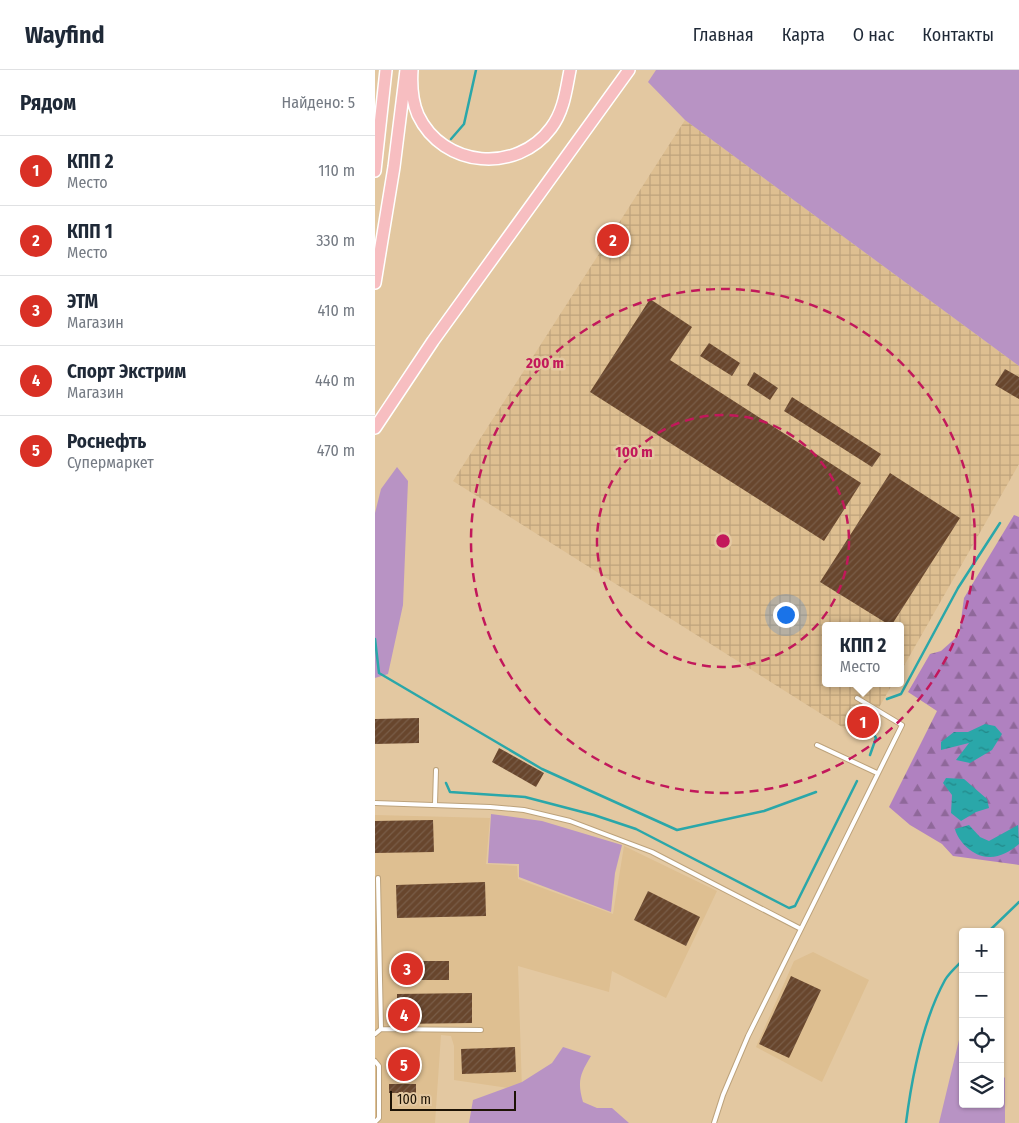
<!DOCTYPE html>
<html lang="ru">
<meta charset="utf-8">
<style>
body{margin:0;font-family:"Fira Sans Condensed",sans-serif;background:#f2f2f3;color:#1f2937}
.controls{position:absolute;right:15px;bottom:15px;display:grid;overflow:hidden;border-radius:5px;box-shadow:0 1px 4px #0004}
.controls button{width:45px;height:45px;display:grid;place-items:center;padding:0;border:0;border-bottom:1px solid #e0e1e3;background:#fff;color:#1f2937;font:25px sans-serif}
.scale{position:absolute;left:15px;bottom:12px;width:126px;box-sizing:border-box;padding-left:5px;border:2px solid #1d1305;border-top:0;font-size:14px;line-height:18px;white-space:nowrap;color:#1d1305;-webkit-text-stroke:4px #e3c8a1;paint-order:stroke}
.you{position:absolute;left:410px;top:544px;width:18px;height:18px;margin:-12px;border:4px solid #fff;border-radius:50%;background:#1a73e8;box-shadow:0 0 0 8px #1a73e833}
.badge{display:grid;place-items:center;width:32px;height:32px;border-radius:50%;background:#d93025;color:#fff;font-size:16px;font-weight:700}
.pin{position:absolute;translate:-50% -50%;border:2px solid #fff;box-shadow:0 1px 5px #0006}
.popup{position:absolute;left:447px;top:552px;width:82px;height:65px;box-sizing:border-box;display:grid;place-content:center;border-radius:5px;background:#fff;filter:drop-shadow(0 1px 4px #0005);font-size:16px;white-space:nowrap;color:#747a83}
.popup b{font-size:19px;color:#1f2937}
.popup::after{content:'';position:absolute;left:50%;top:100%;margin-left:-10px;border:10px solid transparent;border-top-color:#fff}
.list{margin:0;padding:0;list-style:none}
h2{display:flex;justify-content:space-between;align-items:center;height:65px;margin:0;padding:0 20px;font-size:21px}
h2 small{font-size:16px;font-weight:400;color:#747a83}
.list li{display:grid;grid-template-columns:32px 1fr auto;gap:15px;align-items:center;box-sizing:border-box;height:70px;padding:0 20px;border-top:1px solid #e0e1e3}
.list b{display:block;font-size:19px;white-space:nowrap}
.list p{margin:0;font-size:16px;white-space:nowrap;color:#747a83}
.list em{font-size:16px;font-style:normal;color:#747a83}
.icon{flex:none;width:28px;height:28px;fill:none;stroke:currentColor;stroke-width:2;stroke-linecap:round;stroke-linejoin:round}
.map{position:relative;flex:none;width:644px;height:1053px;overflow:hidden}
header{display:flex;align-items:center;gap:30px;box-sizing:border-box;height:70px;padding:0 25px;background:#fff;border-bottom:1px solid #e0e1e3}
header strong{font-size:24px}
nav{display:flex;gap:28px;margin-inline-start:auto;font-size:18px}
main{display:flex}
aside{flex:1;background:#fff}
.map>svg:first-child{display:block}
</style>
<header>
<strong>Wayfind</strong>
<nav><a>Главная</a><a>Карта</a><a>О нас</a><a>Контакты</a></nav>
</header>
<main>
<aside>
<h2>Рядом<small>Найдено: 5</small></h2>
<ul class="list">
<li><span class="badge">1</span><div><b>КПП 2</b><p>Место</p></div><em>110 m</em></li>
<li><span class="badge">2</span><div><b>КПП 1</b><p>Место</p></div><em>330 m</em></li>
<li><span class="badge">3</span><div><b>ЭТМ</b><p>Магазин</p></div><em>410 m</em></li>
<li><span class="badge">4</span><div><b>Спорт Экстрим</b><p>Магазин</p></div><em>440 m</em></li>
<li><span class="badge">5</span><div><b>Роснефть</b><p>Супермаркет</p></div><em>470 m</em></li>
</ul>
</aside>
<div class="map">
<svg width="644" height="1053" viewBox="0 0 644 1053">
<defs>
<pattern id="industrial-grid" width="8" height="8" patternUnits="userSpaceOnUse" patternTransform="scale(1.25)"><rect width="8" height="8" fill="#debf91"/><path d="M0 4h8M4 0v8" fill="none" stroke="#bea37c"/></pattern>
<pattern id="forest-firs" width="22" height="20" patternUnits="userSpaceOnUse" patternTransform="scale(1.25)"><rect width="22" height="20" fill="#b081c0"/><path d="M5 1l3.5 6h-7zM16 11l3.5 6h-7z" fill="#8f689a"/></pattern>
<pattern id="water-ripples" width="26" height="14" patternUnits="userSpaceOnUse" patternTransform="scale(1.25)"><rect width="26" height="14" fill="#2aa7a9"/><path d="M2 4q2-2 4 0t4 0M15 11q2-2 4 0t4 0" fill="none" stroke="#238788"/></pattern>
<pattern id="building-hatch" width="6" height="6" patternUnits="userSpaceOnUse" patternTransform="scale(1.25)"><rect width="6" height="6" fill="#68462d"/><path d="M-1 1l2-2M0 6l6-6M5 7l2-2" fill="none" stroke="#795d48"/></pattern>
</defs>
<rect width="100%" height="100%" fill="#e3c8a1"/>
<path fill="#debf91" d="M0,745L115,748L111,794L142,796L143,809L238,844L249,776L342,821L291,928L237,901L234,922L143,896L147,1020L79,1010V976L76,966L66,965L60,1053H0Z
M438,882L494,910L447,1012L381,977L419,891Z"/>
<path fill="url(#industrial-grid)" d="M310,50L644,296V394L526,601V556H450V613H518L486,669L78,411Z"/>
<path fill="#b893c4" d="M281,0H644V296L310,50L273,12Z
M22,397L33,411L28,535L13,604L0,608V443L6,419Z
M116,744L167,751L247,775L240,803L236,842L144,807V794L113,793Z
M588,966V1034H625V1003L630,1008V1053H564L584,970Z
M188,977L216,986C205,1004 202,1011 208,1032L222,1038H237L254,1053H94L98,1030L147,1012L177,993Z"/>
<path fill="url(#forest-firs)" d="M639,445L644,447V795L578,786L567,774L535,755L514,737L562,641L533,622L555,584L566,581L584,565L589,528Z"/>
<path fill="url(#water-ripples)" d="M610,654L620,656L627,664L617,680L595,693L581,690L594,673L566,680V672L579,662H593Z
M571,708L589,709L612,729L614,738L601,742L586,751L576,743L577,725L568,713Z
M594,755L605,767L614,771L643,755L644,774C636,781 626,787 615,787C600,788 583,772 580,759Z"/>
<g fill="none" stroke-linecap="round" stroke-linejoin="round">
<path stroke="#2aa7a9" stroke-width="2.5" d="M76,69L89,54L101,0
M0,569L4,603L167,699L302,760L389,741L441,722
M512,629L526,624L583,518L625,453
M495,658L501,668L495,685
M71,713L75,722L150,727L219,745L261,759L414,838L420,836L482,711
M613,862L644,832
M531,1053C537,1006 547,952 570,910C574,903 582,896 588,890"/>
</g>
<path fill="url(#building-hatch)" d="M275,229L317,257L295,290L486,413L449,471L215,322Z
M334,273L365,293L357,306L325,286Z
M630,299L644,307V329L620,315Z
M379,302L403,318L395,330L372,315Z
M417,327L506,384L497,397L409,341Z
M515,403L585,448L516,556L445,512Z
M489,642L496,647L487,661L481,657Z
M44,648V673L0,674V649Z
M124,678L169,703L161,717L117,692Z
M58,750L59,782L0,783V751Z
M110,812L111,846L22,848L21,815Z
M273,821L325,847L311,876L259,850Z
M22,891H74V910H22Z
M416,906L446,920L414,988L384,974Z
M97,923V953L22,954V924Z
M140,977L141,1002L87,1004L86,979Z
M39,984L40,999L17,1000V985Z
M14,1014H41V1023H14Z"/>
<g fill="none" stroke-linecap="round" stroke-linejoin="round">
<defs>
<path id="lane" d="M442,675L502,703
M0,733L115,737L149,740L195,751L277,782L426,859
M60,734L61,700
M3,808L6,959
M0,964L6,959L106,960
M0,991L4,996V1048L0,1052
M339,1053L348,1025L373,966L527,655L482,628"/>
<path id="primary" d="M37,0C36,15 37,31 43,45C68,98 142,104 176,58C189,41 191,20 195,0
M0,101L11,0
M0,213L19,97L31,0
M0,358L58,271L254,0"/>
</defs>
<use href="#lane" stroke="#bca27b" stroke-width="6"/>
<use href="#primary" stroke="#fff" stroke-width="14"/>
<use href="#lane" stroke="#fff" stroke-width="4"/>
<use href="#primary" stroke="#f7bec1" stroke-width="11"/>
</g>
<g fill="none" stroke="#c2185b" stroke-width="2.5" stroke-dasharray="9 6">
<circle cx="348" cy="471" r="126"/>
<circle cx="348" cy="471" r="252"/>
</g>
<circle cx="348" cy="471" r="8" fill="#c2185b" stroke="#e3c8a1" stroke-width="2.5"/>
<g font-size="15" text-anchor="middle" font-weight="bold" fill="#c2185b" stroke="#e3c8a1" stroke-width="5" stroke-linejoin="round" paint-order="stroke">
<text x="170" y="298">200 m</text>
<text x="259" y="387">100 m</text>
</g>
</svg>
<div class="controls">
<button>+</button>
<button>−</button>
<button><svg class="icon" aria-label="locate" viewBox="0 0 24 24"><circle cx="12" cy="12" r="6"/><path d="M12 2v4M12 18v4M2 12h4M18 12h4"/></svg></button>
<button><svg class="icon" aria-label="layers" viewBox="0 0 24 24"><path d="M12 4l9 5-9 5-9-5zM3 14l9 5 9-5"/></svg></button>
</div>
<div class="scale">100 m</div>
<div class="you"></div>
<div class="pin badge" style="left:488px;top:652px">1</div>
<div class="popup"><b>КПП 2</b>Место</div>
<div class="pin badge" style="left:238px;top:170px">2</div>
<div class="pin badge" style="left:32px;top:899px">3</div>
<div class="pin badge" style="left:29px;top:945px">4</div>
<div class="pin badge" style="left:29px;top:995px">5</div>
</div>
</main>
